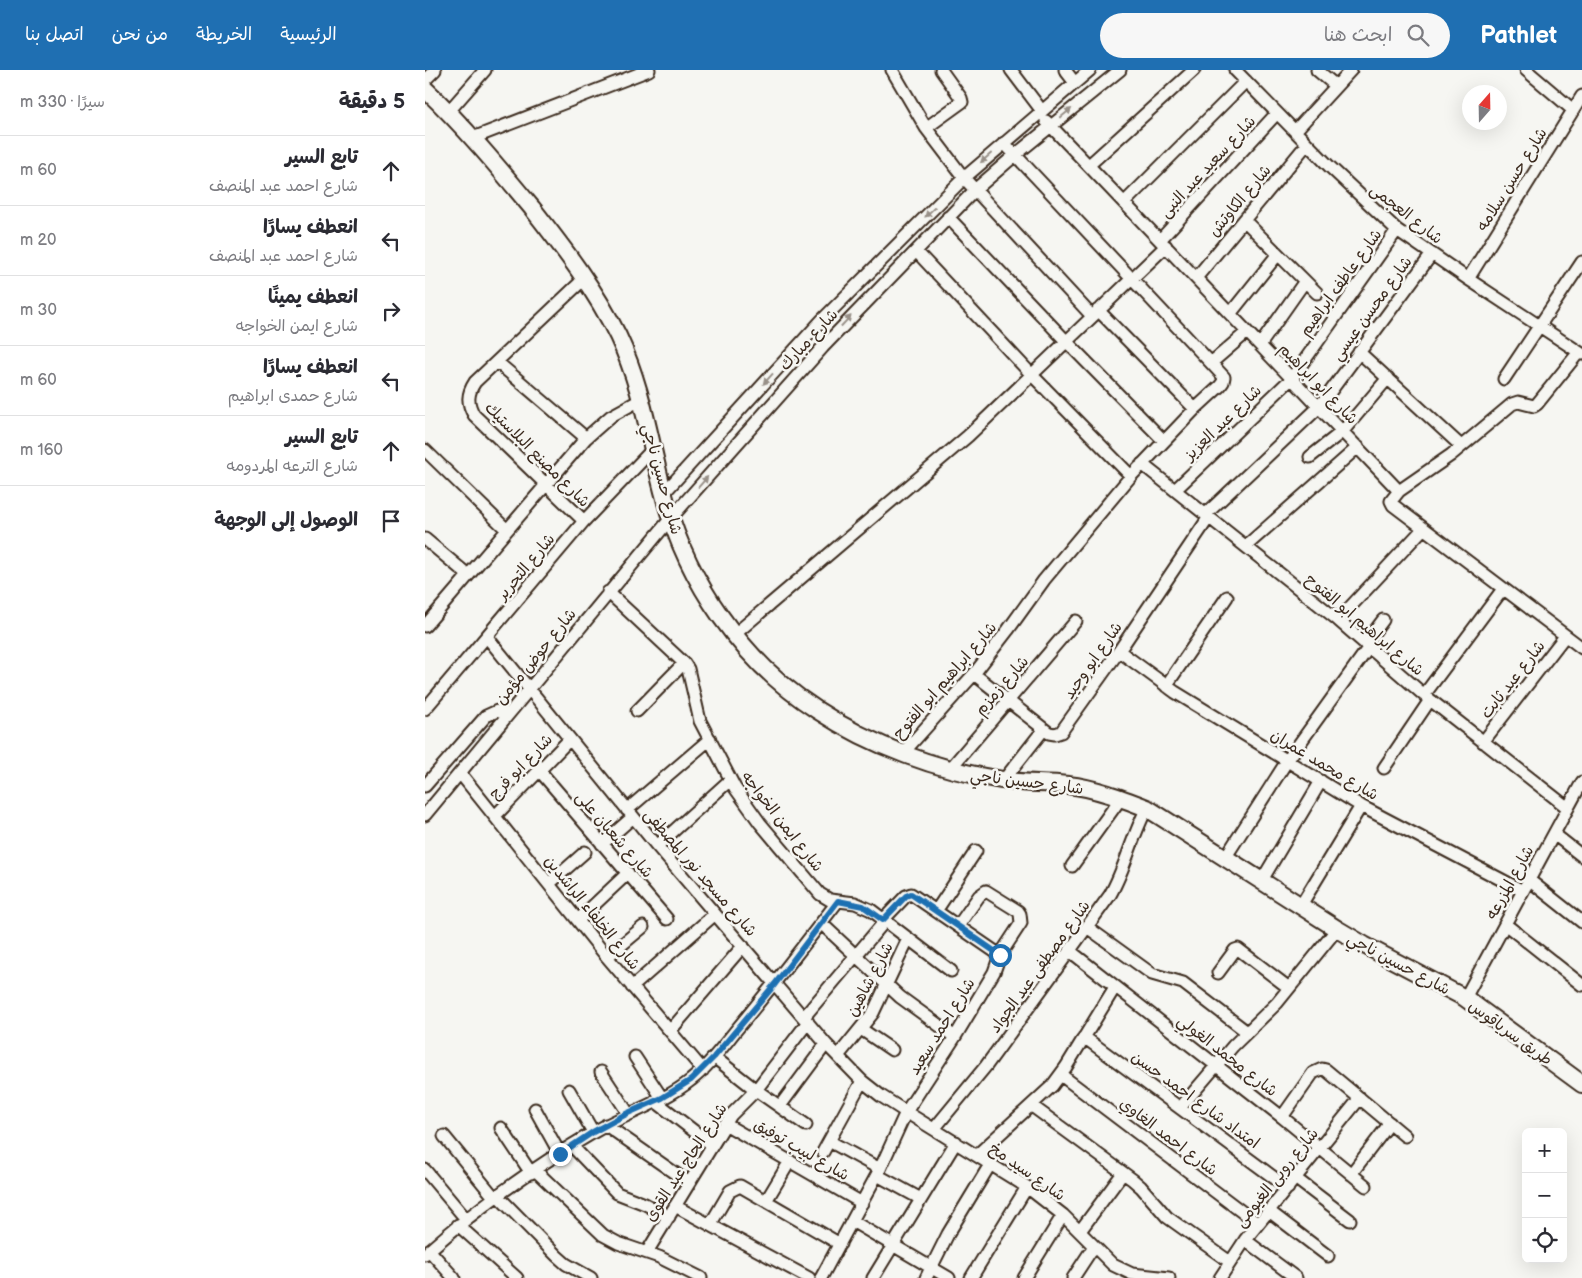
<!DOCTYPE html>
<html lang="ar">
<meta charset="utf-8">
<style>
body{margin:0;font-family:"Balsamiq Sans","Playpen Sans Arabic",sans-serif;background:#f7f7f7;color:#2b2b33;direction:rtl}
.controls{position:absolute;right:15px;bottom:15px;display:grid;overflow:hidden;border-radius:8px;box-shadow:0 5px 20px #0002}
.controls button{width:45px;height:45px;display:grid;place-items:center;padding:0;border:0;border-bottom:1px solid #e1e1e2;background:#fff;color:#2b2b33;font:25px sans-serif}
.compass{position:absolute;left:1037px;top:15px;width:45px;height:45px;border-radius:50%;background:#fff;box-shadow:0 5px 20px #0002;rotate:20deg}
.stop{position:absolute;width:15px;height:15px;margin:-11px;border:4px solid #1f6fb2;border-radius:50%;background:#fff}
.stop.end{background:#1f6fb2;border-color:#fff;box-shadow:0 1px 5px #0008}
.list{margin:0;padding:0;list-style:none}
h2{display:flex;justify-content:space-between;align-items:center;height:65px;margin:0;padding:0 20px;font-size:21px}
h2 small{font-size:16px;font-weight:400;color:#7c7c81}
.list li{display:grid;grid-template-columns:32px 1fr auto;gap:15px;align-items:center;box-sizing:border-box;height:70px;padding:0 20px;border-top:1px solid #e1e1e2}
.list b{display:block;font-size:19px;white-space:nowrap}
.list p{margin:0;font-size:16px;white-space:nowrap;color:#7c7c81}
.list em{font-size:16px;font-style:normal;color:#7c7c81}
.icon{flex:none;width:28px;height:28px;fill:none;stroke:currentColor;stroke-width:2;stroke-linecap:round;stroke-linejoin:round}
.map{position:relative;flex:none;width:1157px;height:1208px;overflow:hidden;direction:ltr}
header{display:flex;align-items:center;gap:30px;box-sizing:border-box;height:70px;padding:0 25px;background:#1f6fb2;color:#fff}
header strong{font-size:24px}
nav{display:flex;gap:28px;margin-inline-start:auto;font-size:18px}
.search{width:350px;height:45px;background:#f7f7f7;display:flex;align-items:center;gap:12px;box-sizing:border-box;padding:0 18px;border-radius:28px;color:#7c7c81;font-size:19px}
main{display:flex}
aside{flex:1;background:#fff}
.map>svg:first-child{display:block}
</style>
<header>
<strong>Pathlet</strong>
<div class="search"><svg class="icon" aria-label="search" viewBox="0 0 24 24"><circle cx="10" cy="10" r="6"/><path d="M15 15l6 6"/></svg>ابحث هنا</div>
<nav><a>الرئيسية</a><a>الخريطة</a><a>من نحن</a><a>اتصل بنا</a></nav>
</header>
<main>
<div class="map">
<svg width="1157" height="1208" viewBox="0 0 1157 1208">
<rect width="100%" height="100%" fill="#f6f6f2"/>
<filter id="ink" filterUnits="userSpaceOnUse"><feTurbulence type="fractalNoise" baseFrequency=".02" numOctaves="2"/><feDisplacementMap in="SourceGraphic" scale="10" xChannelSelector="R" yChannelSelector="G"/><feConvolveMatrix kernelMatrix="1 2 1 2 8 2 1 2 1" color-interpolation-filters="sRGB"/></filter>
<g filter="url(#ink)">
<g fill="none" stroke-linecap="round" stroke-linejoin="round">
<defs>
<path id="street" d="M467,0L501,58L539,108L667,246
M586,0L617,41
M640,0L650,13
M810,0L904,96L972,160L1043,209L1157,284
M892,0L911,16
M1101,0L1148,40
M0,10L10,0
M24,41L60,0
M621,51L974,421
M501,58L537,32L536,28L516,0
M870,61L926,0
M48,68L224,0
M664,95L769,0
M699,133L821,11
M523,147L641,271L739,371
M819,150L892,223
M735,170L852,43
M491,181L606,304L706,406
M771,208L882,74
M1043,209L1157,26
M673,240L770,339
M805,244L853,184
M835,275L880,211
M934,282L1036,376
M1154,282L1112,334L1109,336L1093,332L1087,334L1026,385L974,421L966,431L968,435L1157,578
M72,292L161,368
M786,293L822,262
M1079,309L1157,192
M0,380L82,460
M885,387L918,361L963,308
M717,394L913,550L999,625L1143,738
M750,420L867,308L972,160
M238,424L397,250L539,108L665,0
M781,444L894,337L1007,184
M159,451L49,345C42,333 42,324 50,312L160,208
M0,469L43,505
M821,476L933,377
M183,522L259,593L263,599L275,651L310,718L335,753L395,824L405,830L430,833L446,840L526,901
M913,550L998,459
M0,556L161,368L186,346L217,329
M310,564L543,366L741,176
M62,567L232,776L401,974L437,1011L456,1026L481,1042L602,1117L638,1145L688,1195L707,1204L744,1208
M940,574L958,550
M694,581L750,622L936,736L1098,821
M549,604L624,663L630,664L636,662L694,581L784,447
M741,616L802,527
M999,625L1078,519
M0,639L159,451L229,378
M212,641L259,593
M1058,672L1140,566
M478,683L549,604L583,560L619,510L706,406L770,339L795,316L798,312L799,307L786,293L579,73
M959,698L1005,630
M114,700L242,849
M524,700L651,551
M35,703L182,887L278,1000
M578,711L619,659
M0,716L61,646L72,641L83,644
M202,740L285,669
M0,745L246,448L398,277L551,119L589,86L695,0
M70,746L145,669
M1129,764L1157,786
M177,774L208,747
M232,776L305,710
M800,788L862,691L944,577
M647,796L696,728
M837,810L896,711
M1104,810L1157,852
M124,814L160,782
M876,835L936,736
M511,841L551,781
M153,850L203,803
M458,850L481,826L486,824L575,885
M396,853L475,927L530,967
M1080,854L1157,915
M662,857L727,904L758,913L822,962
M645,881L857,1047L941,1116
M182,887L218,857
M793,903L810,880L813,879L864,918
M207,917L290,844
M1040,928L1157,712
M379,947L460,851
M436,959L467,980
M245,961L318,876
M659,967L863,1118
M413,986L448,943L483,869
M210,987L237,1028
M289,987L331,1020L381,1055
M176,1002L203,1043
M636,1005L833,1154
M144,1020L168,1062
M230,1031L287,1075
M355,1036L401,974
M607,1036L708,1110L716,1117L742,1147L805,1192
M755,1038L808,976L852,933L912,859
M110,1039L135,1084
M857,1047L888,1003L897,999L901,1000L980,1066
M300,1054L437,1133
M181,1055L264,1113
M76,1058L106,1103
M509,1059L561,996L685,825C701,797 707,766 722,738
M19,1066L69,1127
M404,1071L455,1099
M147,1076L192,1123L220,1134L244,1147
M398,1082L437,1011
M552,1085L627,1016L641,997L690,917
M0,1100L41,1149
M110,1100L178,1165L193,1173L234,1187L276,1208
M926,1104L965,1053
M452,1105L496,1129
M870,1108L925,1150
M72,1125L132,1186L141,1194L166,1208
M341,1131L365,1091
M250,1136L384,1208
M844,1141L903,1186
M427,1151L524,1208
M33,1155L92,1208
M285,1155L305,1121L315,1116L415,1174
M655,1161L698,1103
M820,1170L871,1208
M4,1180L29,1208
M222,1182L306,1045L331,1020L383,952
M0,1184C52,1138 109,1097 169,1062C200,1044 239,1032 266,1010C284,996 298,976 312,959C347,917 380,874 413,831
M396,1208L455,1099L481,1042L530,967L569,902L575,885L596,853L595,844L593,841L561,821L554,826L533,856
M448,1208L531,1072
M501,1208L523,1164L566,1093
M546,1208L602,1117
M599,1208L638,1145
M648,1208L669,1176
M795,1208L820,1170L935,1028"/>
<path id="secondary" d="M0,19C39,56 73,97 107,138C139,179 170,219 193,266C218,319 224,369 239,425C261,510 317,592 392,640C447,676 512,700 577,710C598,714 621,712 643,715C670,718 696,728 722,738L912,859L939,875L1040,928L1157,1014"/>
</defs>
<use href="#street" stroke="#3b2a1e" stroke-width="15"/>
<use href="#secondary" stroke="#3b2a1e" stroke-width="20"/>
<use href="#street" stroke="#f6f6f2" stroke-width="11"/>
<use href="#secondary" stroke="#f6f6f2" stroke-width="16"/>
</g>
<defs><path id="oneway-solid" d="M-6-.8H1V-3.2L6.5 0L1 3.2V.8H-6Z" transform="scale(1.25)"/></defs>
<g fill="#989088">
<use href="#oneway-solid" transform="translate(641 43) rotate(-39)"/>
<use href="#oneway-solid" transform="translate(561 88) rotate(139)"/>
<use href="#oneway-solid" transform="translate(505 142) rotate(135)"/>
<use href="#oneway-solid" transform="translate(421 251) rotate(-47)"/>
<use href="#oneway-solid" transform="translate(343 309) rotate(132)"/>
<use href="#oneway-solid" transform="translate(278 412) rotate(-49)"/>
</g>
</g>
<g fill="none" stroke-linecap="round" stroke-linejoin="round" filter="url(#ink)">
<path stroke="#1f6fb2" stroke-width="6" d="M135,1084L168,1062L203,1043L237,1028L266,1010L289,987L350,914L413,831L438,836L458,850L481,826L486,824L575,885"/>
</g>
<g text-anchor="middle" stroke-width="5" stroke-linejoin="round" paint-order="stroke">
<g font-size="16" fill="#3b2a1e" stroke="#f6f6f2">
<text transform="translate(782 96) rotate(-47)" y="6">شارع سعيد عبد النبى</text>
<text transform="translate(1086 109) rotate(-58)" y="6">شارع حسن سلامه</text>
<text transform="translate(814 130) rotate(-50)" y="6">شارع الكاوتش</text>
<text transform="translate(982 143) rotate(38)" y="6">شارع العجمى</text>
<text transform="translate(915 212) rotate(-54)" y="6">شارع عاطف ابراهيم</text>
<text transform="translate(946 238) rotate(-54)" y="6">شارع محسن عيسي</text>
<text transform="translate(383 269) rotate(-47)" y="6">شارع مبارك</text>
<text transform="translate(894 313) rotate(46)" y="6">شارع ابو ابراهيم</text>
<text transform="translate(797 352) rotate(-44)" y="6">شارع عبد العزيز</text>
<text transform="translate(113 384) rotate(45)" y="6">شارع مصنع البلاستيك</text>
<text transform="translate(238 409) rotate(75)" y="6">شارع حسين ناجي</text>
<text transform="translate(100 496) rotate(-50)" y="6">شارع التحرير</text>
<text transform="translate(940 554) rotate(40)" y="6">شارع ابراهيم ابو الفتوح</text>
<text transform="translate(110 586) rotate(-51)" y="6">شارع حوض مؤمن</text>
<text transform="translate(667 590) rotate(-55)" y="6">شارع ابو وحيد</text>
<text transform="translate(1087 609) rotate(-52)" y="6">شارع عيد ثابت</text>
<text transform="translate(519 610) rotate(-49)" y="6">شارع ابراهيم ابو الفتوح</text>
<text transform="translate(576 615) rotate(-49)" y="6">شارع زمزم</text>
<text transform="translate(900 694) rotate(31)" y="6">شارع محمد عمران</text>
<text transform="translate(95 696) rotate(-46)" y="6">شارع ابو فرج</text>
<text transform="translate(602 711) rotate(7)" y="6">شارع حسين ناجي</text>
<text transform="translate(358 751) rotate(52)" y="6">شارع ايمن الخواجه</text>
<text transform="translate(190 764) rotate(49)" y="6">شارع شعبان على</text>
<text transform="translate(276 802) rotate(49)" y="6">شارع مسجد نور المصطفى</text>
<text transform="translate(1084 812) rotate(-61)" y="6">شارع المزرعه</text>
<text transform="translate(168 842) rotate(51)" y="6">شارع الخلفاء الراشدين</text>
<text transform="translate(974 893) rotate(28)" y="6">شارع حسين ناجي</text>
<text transform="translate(614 896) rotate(-54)" y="6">شارع مصطفى عبد الجواد</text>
<text transform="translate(444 909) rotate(-62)" y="6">شارع شاهين</text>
<text transform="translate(516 956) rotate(-58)" y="6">شارع احمد سعيد</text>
<text transform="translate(1086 962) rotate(36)" y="6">طريق سرياقوس</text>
<text transform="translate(803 985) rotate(38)" y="6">شارع محمد الغولي</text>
<text transform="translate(771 1029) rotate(36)" y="6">امتداد شارع احمد حسن</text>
<text transform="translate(744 1066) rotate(37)" y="6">شارع احمد الغاوي</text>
<text transform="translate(377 1079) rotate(30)" y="6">شارع لبيب توفيق</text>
<text transform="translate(260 1092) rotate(-57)" y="6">شارع الحاج عبد القوى</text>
<text transform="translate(603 1101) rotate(35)" y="6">شارع سيد مخ</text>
<text transform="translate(851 1107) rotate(-51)" y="6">شارع روبى الغيومى</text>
</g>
</g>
</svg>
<div class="controls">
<button>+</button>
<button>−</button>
<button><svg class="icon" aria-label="locate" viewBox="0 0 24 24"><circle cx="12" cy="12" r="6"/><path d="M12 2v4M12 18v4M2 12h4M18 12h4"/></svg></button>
</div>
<svg class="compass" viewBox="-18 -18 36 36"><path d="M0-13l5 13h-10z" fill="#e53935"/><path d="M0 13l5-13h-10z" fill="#7c7c81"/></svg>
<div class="stop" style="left:575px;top:885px"></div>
<div class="stop end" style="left:135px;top:1084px"></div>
</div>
<aside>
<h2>5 دقيقة<small>سيرًا · 330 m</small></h2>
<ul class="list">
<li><svg class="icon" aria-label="ahead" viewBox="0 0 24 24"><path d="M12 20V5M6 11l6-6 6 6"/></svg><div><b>تابع السير</b><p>شارع احمد عبد المنصف</p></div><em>60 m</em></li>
<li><svg class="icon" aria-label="left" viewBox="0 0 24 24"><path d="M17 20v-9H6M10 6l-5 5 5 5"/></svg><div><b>انعطف يسارًا</b><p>شارع احمد عبد المنصف</p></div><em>20 m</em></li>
<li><svg class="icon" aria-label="right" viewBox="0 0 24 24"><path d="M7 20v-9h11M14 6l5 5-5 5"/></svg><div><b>انعطف يمينًا</b><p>شارع ايمن الخواجه</p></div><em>30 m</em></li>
<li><svg class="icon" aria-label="left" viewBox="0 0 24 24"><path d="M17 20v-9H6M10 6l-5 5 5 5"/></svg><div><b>انعطف يسارًا</b><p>شارع حمدى ابراهيم</p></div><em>60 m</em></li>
<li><svg class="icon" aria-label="ahead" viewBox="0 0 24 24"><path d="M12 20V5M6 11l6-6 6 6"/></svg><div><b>تابع السير</b><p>شارع الترعه المردومه</p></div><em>160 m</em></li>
<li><svg class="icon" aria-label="arrive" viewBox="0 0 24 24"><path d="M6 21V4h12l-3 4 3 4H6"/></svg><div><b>الوصول إلى الوجهة</b></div></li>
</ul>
</aside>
</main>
